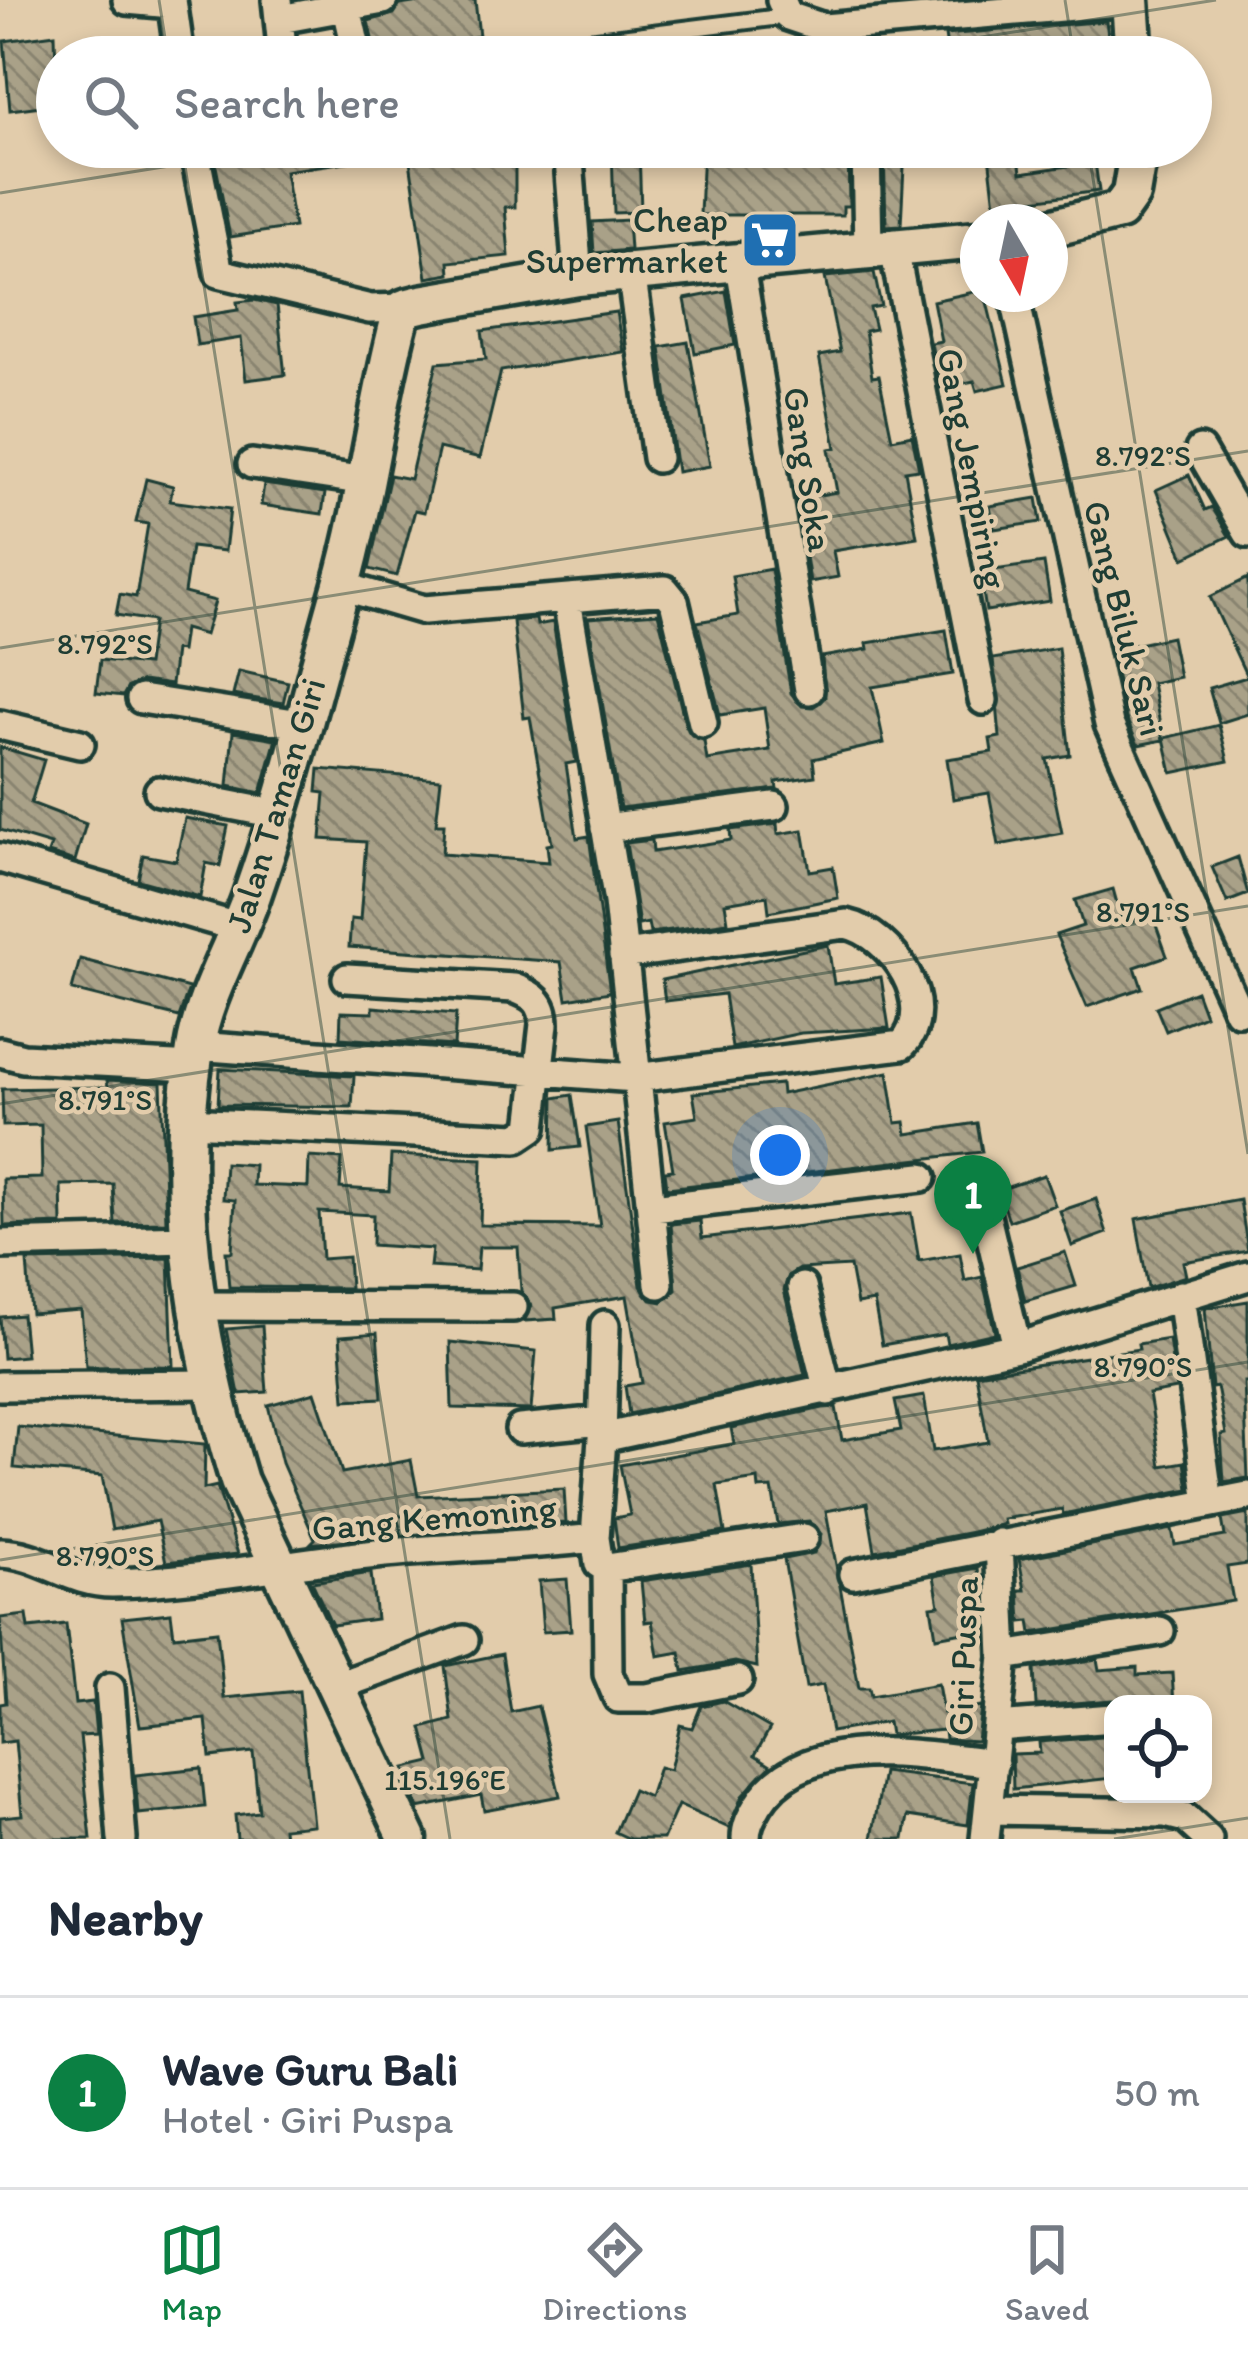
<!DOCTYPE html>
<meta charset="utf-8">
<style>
body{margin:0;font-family:Itim,sans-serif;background:#f6f6f7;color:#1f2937}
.controls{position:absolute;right:36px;bottom:36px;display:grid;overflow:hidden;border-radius:24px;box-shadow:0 6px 18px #0003}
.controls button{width:108px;height:108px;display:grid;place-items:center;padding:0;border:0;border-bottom:3px solid #e0e1e3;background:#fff;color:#1f2937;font:60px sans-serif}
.compass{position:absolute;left:960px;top:204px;width:108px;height:108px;border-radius:50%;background:#fff;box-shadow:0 6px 18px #0003;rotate:171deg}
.you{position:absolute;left:780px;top:1155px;width:42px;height:42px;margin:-30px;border:9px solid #fff;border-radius:50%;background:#1a73e8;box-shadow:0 0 0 18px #1a73e833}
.badge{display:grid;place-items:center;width:78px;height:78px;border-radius:50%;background:#0b8043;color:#fff;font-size:39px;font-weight:700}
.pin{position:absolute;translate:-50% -99px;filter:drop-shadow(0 3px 6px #0008)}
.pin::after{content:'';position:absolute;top:63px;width:42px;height:36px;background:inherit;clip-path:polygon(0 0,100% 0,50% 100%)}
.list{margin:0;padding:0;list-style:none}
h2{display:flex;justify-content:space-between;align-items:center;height:156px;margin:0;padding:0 48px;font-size:51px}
h2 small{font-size:39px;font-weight:400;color:#747a83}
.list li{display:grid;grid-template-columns:78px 1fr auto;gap:36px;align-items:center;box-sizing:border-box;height:192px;padding:0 48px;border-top:3px solid #e0e1e3}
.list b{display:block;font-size:45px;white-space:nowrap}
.list p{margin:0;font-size:39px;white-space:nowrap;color:#747a83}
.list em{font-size:39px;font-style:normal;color:#747a83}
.icon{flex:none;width:66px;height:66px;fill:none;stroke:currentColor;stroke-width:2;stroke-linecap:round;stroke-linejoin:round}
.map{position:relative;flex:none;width:1248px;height:1839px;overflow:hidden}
.search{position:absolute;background:#fff;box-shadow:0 6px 18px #0003;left:36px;right:36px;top:36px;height:132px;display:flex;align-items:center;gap:30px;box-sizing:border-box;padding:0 42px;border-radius:66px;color:#747a83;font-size:45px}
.sheet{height:348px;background:#fff}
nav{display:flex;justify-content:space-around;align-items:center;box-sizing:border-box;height:168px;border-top:3px solid #e0e1e3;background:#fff;font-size:33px;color:#747a83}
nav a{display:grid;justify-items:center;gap:6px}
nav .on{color:#0b8043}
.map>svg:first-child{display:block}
</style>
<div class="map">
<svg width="1248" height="1839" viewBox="0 0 1248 1839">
<defs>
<pattern id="building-back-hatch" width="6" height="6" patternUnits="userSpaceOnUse" patternTransform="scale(3)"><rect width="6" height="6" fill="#a9a188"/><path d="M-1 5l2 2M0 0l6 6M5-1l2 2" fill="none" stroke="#898470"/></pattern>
</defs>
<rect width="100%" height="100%" fill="#e2ccab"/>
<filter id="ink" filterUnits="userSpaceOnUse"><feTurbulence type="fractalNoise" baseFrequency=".00833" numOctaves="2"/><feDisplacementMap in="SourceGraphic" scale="24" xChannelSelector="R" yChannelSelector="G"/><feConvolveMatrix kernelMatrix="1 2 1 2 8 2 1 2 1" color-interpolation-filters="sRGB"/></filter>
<g filter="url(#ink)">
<path fill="url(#building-back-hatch)" stroke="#1f3d34" stroke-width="3" d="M432,0H475L479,36L376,56L368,21L394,14L400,5Z
M1106,21L1111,57H1077L1075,40L967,57L966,46L947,48L945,35Z
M55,34L57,104L10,110L4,41Z
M241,147H359L360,160L285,171L294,227L230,237L213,151Z
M408,147H515V207H505L509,256L449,262L450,274L427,278Z
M612,147H639L641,212L614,213Z
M703,147H848L849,206H843V215H700Z
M884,147H905L901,225L886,226Z
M988,147H1018L1021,173L1095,162L1099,191L995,205Z
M628,220L630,250L594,253L592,222Z
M874,272L881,306L870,308L875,329L865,331L872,377L879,376L892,439L912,435L919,469L905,471L917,537L833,551L838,577L810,582L797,499L837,492L829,449L836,448L819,356L840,352L825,277Z
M726,291L735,345L695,353L685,299Z
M978,291L985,294L1007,384L977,391L974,381L940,388L931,343L941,341L933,301Z
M254,300L277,305L285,375L246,380L241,338L197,345L193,317L238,310L237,302Z
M616,312L623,352L501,371L480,458L439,448L424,512L415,510L397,576L369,569L390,475L410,479L437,363L486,359L482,331Z
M688,342L710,466L677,472L660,347Z
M1189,475L1205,510L1212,507L1229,536L1184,558L1156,490Z
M146,479L173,486L170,501L230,509L225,551L191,547L184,593L215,601L205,635L184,629L181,651L175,650L171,685L143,681L128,687L123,696L96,693L100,660L147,665L153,621L116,615L120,594L136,597L148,524L136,522Z
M264,484L325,493L322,514L261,505Z
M1037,498L1041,522L994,529L990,506Z
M1044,563L1050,601L986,611L980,572Z
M771,569L791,693L802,706L813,707L825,697L822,657L868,649L867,643L946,630L953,674L872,687L884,743L813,759L815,776L776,782L777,789L620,808L588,618L658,613L686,727L704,741L707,760L770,750L764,708L720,715L697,622L738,615L732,576Z
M1248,578V714L1219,723L1209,688L1247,677L1210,597Z
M536,619L537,625L553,622L576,762L566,764L577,838L589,836L610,992L567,999L561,962L349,947L351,919L360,920L366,842L321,839L325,793L317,792L319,769L441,779L436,824H444L442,854L549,862L547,845L552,844L530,717L524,718L513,621Z
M1171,637L1179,677L1152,683L1163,740L1138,745L1126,718L1111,650Z
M1058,648L1070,755L1047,759L1062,833L999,845L989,793L953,799L947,759L992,752L990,739L1000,737L993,659Z
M239,671L288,682L283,703L233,695Z
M1219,725L1228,761L1172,773L1164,738Z
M233,732L276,739L261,793L228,786Z
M0,747L44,760L31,803L86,824L75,861L48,853L51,845L0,830Z
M185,818L228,826L220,866L206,863L200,897L138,880L143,855L176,861Z
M777,824L778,834L803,830L810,871L833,867L838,898L769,912L767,896L725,903L728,922L650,933L648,923L639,925L626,843L652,840L653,852L731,840L730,830Z
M1238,857L1248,894L1227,902L1212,867Z
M1113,889L1123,925L1152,914L1167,956L1135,967L1142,988L1087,1007L1056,935L1083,926L1075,900Z
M828,945L834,984L881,977L889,1028L801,1033L732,1048L724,994L665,1001L662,980Z
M80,959L189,988L179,1017L72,990Z
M1196,991L1205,1015L1166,1031L1156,1007Z
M373,1007L456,1014L454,1046L340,1038L341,1012L373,1013Z
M220,1069L354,1076L352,1107L218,1105Z
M888,1072L896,1123L905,1122L907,1134L977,1123L982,1152L667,1188L665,1171L673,1170L665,1122L697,1117L693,1093L781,1084L782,1094Z
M107,1080L161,1083L166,1222L115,1223L113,1184L61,1185L62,1224L4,1226L3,1179L42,1178L41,1125L3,1126L2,1089L108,1087Z
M572,1095L580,1147L553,1150L554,1098Z
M618,1122L641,1286L651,1300L662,1302L676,1290L671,1224L700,1221L702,1238L911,1213L919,1261L960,1254L965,1281L982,1277L995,1333L947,1344L945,1334L882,1345L874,1301L857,1304L850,1266L799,1269L789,1275L784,1290L805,1375L629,1414L625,1386L642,1383L627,1296L555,1308L556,1319L524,1321L531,1306L521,1291L518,1247H479L477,1270L430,1267L432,1249L372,1245L373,1215L319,1212L322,1259L348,1257L350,1288L229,1287L226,1252H232L235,1200L223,1199L225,1163L254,1165L253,1185L308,1187L309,1157L342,1159L340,1188L389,1191L391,1155L482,1159L480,1225L600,1226L586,1127Z
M1044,1175L1055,1205L1009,1221L999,1190Z
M1096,1199L1107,1233L1072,1246L1060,1211Z
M1240,1200L1248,1251L1183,1262L1186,1276L1148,1288L1136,1219Z
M1065,1252L1076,1286L1025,1301L1017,1267Z
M169,1258L173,1366L86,1367L81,1310L31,1314L27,1261Z
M1248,1301V1382H1244L1248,1478L1224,1482L1221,1435L1226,1434L1217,1387L1212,1388L1205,1308Z
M22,1315L26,1356L3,1358L0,1317Z
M262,1326L267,1392L239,1394L226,1329Z
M377,1333L382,1398L345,1400L340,1336Z
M1169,1339L1176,1389L1149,1394L1161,1466L1185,1462L1189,1489L1063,1514L1062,1509L1003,1519L1004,1524L972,1532L875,1551L867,1503L826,1511L859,1688H869L871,1696L938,1684L943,1713L981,1707L977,1741L945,1739L944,1730L890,1735L888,1722L831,1732L823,1685L806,1688L784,1559L814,1553L821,1534L809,1521L778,1524L772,1488L759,1489L758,1479L717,1485L725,1532L618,1548L614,1518L630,1515L620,1465L734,1444L731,1428L823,1408L836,1407L842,1440L901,1430L895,1401L924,1396L933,1451L988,1442L976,1374L1139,1349L1138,1344Z
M450,1342L536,1351L531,1410L452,1408Z
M315,1392L342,1473L411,1460L418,1496L564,1489L566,1523L504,1527L503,1515L397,1516L402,1534L310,1544L315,1539L282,1463L268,1405Z
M18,1427L205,1444L204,1489L217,1486L238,1554L166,1562L157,1521L112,1530L102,1476L14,1468Z
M1248,1514V1564L1227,1567L1233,1601L1032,1633L1030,1621L1021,1622L1019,1590H1025L1019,1559L1172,1529L1175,1545L1225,1536L1222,1519Z
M751,1564L757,1667L735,1662L683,1671L680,1652L658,1656L652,1621L645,1622L641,1581Z
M978,1568L985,1628L936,1637L931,1606L939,1605L934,1576Z
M371,1573L376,1619L332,1625L312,1582Z
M567,1579L571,1630L543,1632L539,1581Z
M171,1613L174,1636L217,1631L224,1698L299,1691L313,1825L283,1828L284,1839H237L235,1815L259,1812L253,1752L210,1757L206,1719L140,1726L122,1618Z
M27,1615L29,1628L66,1624L75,1704L93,1702L96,1735L80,1736L91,1839H0V1817L22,1815L15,1741L0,1743V1704L6,1703L0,1618Z
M502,1654L511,1712L538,1706L560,1796L484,1810L481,1795L418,1808L405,1768L431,1762L422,1728L452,1720L445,1666Z
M1097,1659L1099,1670L1137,1667V1675L1172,1673L1174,1704L1112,1700L1036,1706L1034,1669Z
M723,1701L770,1728L755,1755L771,1765L742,1796L729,1828L678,1805L663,1839H630L615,1832L633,1790L649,1797L659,1767L670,1770L680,1725L692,1728L701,1706Z
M1113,1736V1778L1013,1789L1012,1754L1040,1753L1039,1742Z
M201,1768L205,1807L138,1814L135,1775Z
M883,1772L973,1783L968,1825L908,1816L904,1839H872Z"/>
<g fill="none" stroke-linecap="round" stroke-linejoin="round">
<defs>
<path id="lane" d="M541,47L788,16"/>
<path id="street" d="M127,0L172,4
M172,0L180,57
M277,0L283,57
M781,0L788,16L824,28L1130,1
M347,8L358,57
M280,19L383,0
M194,147L219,273L370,309L405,308
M568,147L578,277
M866,147L868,250
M894,249L983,700
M739,259L809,690
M631,271L657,458
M1014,294L1109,724L1238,1011
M1200,450L1248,533
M252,464L366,481
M342,586L424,610L665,590L674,601L703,723
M567,600L618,902L659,1284
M141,699L300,724
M0,725L80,744
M159,791L277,814
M605,828L774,806
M0,858L240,928
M195,1046L635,1078L902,1045C940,1006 892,934 846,924L623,955
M0,1052L23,1058L193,1067
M188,1122L517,1138L532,1128L544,1024C544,1002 533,995 514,988L347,978
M653,1208L922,1177
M986,1216L1017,1347
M0,1244L188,1239
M802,1287L828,1391
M1181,1295L1209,1503
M200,1306L513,1307
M0,1386L215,1384
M520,1429L602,1421
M602,1438L605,1325
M804,1538L607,1568L599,1564L595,1538L602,1438L1017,1347L1248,1276
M0,1553C42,1554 69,1583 112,1583C201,1581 288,1563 376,1554C449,1547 522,1546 595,1538
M607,1568L608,1674L618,1698H647L738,1680
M853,1574L1248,1496
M1004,1656L1160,1631
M338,1686L464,1640
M110,1688L122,1839
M997,1727L1113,1718
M990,1810L1165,1813L1185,1818L1208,1839
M746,1839C746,1825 751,1817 758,1805C803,1731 920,1755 994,1763
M985,1839L1004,1656L999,1543"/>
<path id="secondary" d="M1130,0L1134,57
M1050,228L1119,211L1131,194L1139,147
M408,1839L239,1481C197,1344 172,1191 195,1049C204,994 234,947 252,895C287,795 312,690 341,588C366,500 376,409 399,321L405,308L421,304L578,277L978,240"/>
</defs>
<use href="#lane" stroke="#1f3d34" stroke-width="22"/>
<use href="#street" stroke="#1f3d34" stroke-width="36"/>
<use href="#secondary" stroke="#1f3d34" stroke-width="45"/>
<use href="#lane" stroke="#e2ccab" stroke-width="14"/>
<use href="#street" stroke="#e2ccab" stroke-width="27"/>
<use href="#secondary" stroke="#e2ccab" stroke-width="36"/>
</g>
</g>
<path fill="none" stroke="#1f3d34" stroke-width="3" stroke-opacity="0.45" d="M159,0L168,57M1065,0L1074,57M856,57L1216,0M182,147L450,1839M1088,147L1248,1154M0,193L288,147M0,648L1248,451M0,1104L1248,906M0,1560L1248,1362M1114,1839L1248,1818"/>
<defs>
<symbol id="supermarket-square" viewBox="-11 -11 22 22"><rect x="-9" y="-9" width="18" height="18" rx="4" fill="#1f6fb2" stroke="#e2ccab"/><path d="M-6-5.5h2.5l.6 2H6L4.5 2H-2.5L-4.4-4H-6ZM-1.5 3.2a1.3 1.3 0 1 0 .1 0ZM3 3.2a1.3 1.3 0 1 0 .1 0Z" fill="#fff"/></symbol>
</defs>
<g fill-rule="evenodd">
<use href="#supermarket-square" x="737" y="207" width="66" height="66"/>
</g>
<g text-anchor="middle" stroke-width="9" stroke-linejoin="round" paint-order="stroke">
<g font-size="36" fill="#1f3d34" stroke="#e2ccab" text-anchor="end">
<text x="728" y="232">Cheap<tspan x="728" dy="41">Supermarket</tspan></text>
</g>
<g font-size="36" fill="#1f3d34" stroke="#e2ccab">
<text transform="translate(973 468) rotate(79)" y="13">Gang Jempiring</text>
<text transform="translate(809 469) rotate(81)" y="13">Gang Soka</text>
<text transform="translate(1125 618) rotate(76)" y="13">Gang Biluk Sari</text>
<text transform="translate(275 805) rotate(-73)" y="13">Jalan Taman Giri</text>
<text transform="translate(434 1517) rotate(-5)" y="13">Gang Kemoning</text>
<text transform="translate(962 1656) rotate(-88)" y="13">Giri Puspa</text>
</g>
</g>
<g font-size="30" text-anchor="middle" fill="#1f3d34" stroke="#e2ccab" stroke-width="9" stroke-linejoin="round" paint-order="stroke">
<text x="1143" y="466">8.792°S</text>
<text x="105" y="654">8.792°S</text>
<text x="1143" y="922">8.791°S</text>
<text x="105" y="1110">8.791°S</text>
<text x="1143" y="1377">8.790°S</text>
<text x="105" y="1566">8.790°S</text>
<text x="445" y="1790">115.196°E</text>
</g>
</svg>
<div class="controls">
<button><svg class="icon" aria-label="locate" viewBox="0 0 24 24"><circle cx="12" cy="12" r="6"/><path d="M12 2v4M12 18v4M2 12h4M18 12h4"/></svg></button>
</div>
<svg class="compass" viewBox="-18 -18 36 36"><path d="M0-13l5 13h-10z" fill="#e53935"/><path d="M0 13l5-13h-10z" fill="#747a83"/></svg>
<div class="you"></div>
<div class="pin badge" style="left:973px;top:1254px">1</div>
<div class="search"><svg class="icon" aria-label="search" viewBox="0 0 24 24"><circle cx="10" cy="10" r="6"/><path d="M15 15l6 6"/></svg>Search here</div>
</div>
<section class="sheet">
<h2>Nearby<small></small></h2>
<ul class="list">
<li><span class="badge">1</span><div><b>Wave Guru Bali</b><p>Hotel · Giri Puspa</p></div><em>50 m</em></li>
</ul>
</section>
<nav>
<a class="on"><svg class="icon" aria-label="map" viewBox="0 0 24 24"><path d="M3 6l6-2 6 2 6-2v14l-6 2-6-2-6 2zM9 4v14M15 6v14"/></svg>Map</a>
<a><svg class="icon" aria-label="directions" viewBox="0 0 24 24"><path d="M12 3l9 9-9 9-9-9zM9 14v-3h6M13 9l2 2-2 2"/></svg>Directions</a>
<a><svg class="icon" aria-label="saved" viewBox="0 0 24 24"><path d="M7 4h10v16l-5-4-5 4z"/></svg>Saved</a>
</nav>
